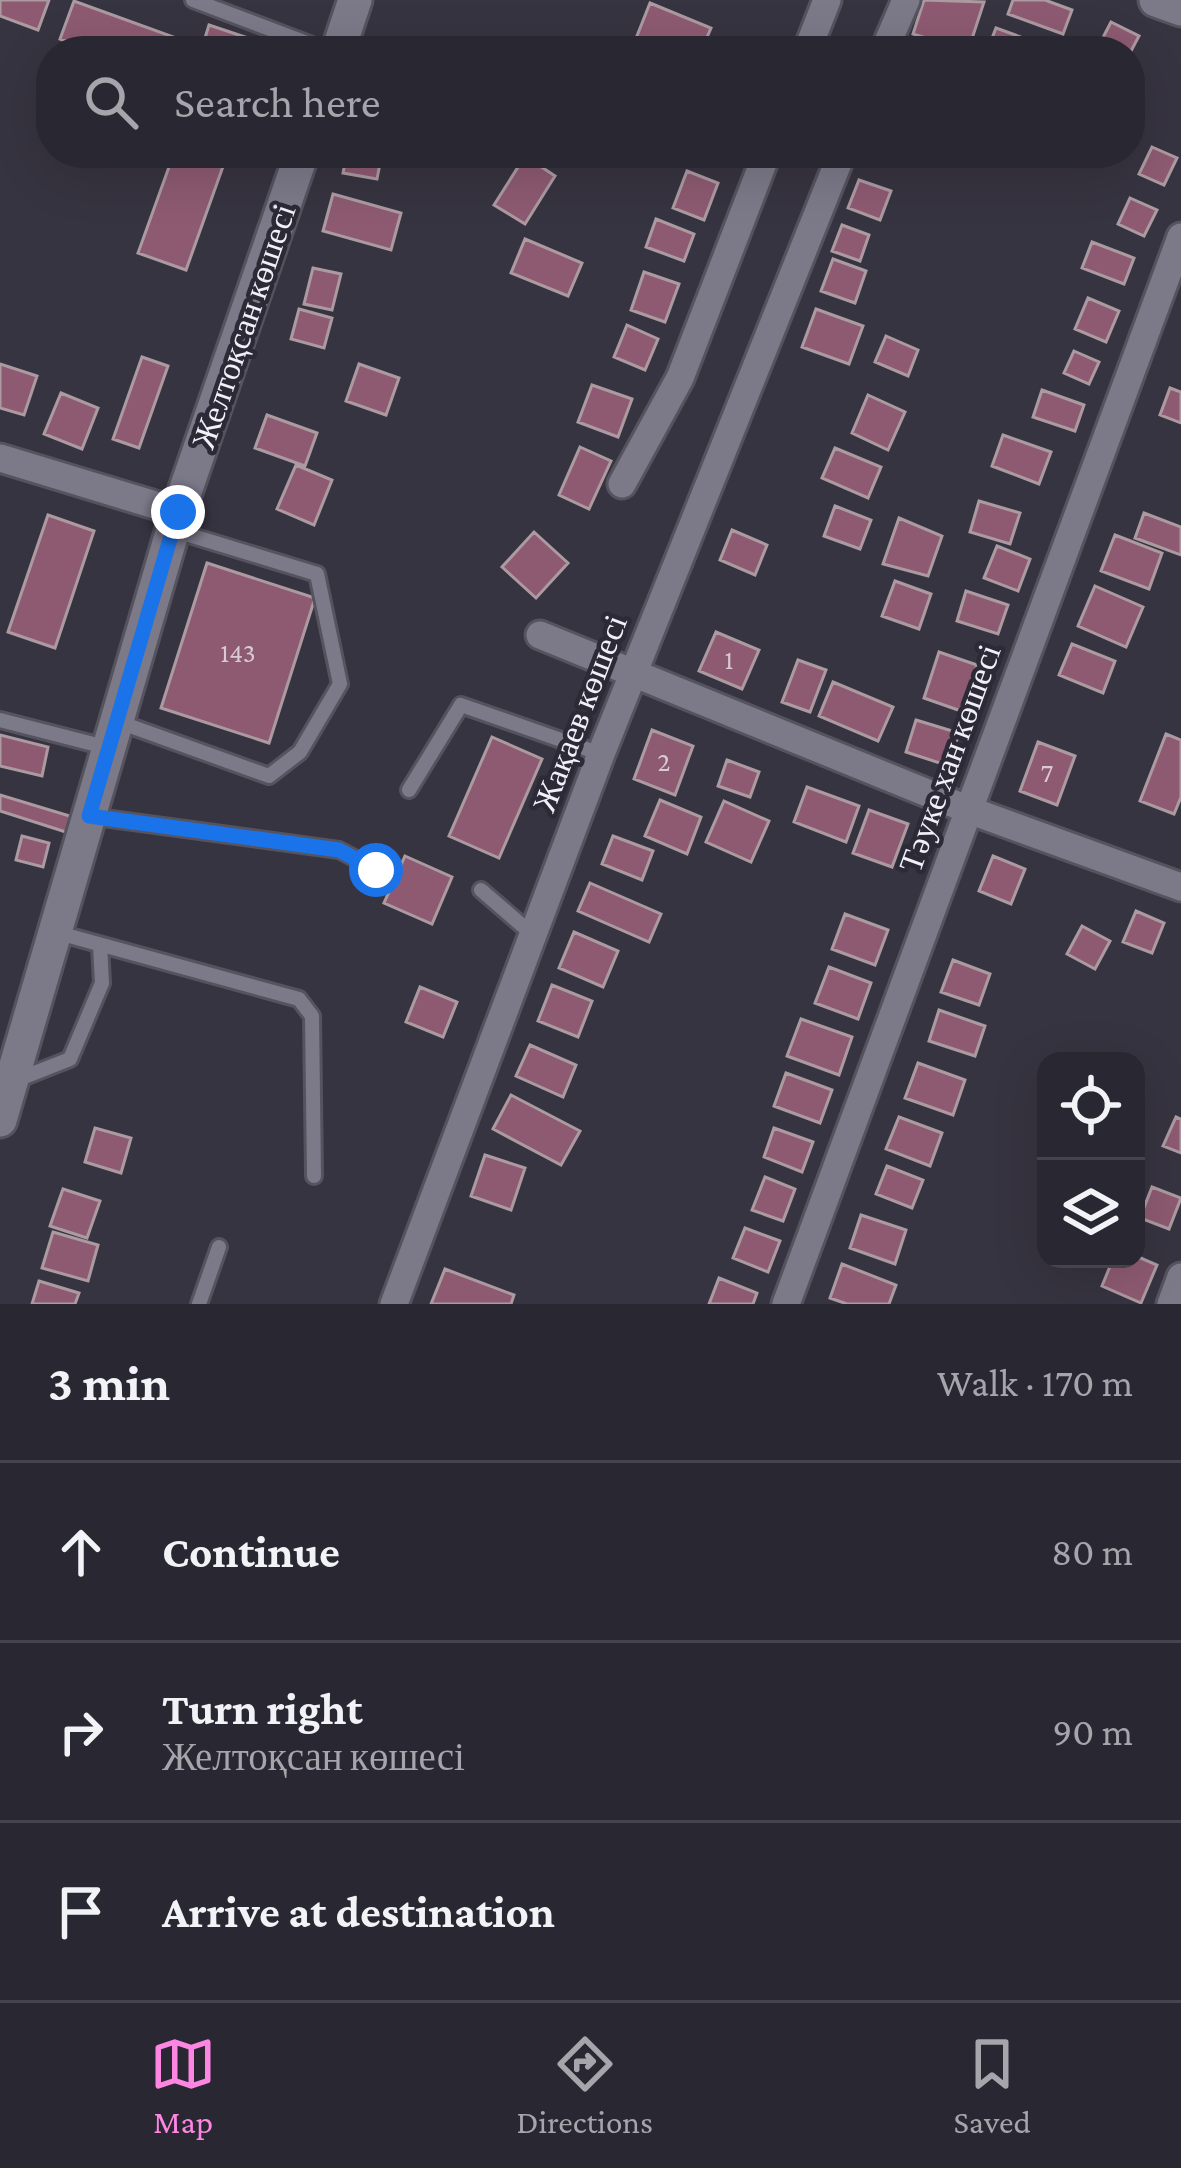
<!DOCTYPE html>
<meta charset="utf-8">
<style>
body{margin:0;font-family:"Crimson Pro",serif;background:#35333d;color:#f1f3f6}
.controls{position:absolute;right:36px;bottom:36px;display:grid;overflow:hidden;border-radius:24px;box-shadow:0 12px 48px #0002}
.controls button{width:108px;height:108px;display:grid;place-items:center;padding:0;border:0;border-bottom:3px solid #45444d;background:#292731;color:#f1f3f6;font:60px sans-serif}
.stop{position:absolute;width:36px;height:36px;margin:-27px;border:9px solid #1a73e8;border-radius:50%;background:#fff}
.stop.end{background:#1a73e8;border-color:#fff;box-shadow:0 3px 12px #0008}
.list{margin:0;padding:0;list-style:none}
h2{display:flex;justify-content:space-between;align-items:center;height:156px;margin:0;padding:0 48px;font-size:51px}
h2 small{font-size:39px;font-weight:400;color:#a5a5ab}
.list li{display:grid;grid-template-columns:78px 1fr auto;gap:36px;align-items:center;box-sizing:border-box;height:180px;padding:0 48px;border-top:3px solid #45444d}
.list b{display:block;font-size:45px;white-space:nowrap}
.list p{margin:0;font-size:39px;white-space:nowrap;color:#a5a5ab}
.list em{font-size:39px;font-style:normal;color:#a5a5ab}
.icon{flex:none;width:66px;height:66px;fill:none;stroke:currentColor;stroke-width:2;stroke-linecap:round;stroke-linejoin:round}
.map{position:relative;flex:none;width:1181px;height:1304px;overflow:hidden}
.search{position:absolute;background:#292731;box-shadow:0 12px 48px #0002;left:36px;right:36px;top:36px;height:132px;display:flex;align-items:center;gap:30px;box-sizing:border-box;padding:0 42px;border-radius:48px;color:#a5a5ab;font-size:45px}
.sheet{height:696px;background:#292731}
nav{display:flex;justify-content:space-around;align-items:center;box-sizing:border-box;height:168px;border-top:3px solid #45444d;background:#292731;font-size:33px;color:#a5a5ab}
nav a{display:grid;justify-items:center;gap:6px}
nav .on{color:#fd86e3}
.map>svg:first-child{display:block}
</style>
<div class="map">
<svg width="1181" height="1304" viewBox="0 0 1181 1304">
<rect width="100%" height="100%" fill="#373441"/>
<path fill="#8d5a71" stroke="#ac9aa1" stroke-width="3" d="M0,0H49L38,30L0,16Z
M924,0L984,2L968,51L913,34Z
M1013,0H1045L1072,10L1063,34L1008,14Z
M74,1L193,44L190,51H94L60,39Z
M650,3L711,28L701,51H631Z
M1111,22L1139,36L1130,53L1096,51Z
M209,25L254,40L250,51H201Z
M996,28L1054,49L1053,51H987Z
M1152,147L1177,158L1164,185L1139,174Z
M174,153L226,158L186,270L138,253Z
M347,153H382L377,179L343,173Z
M525,156L555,176L525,224L494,205Z
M687,171L718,183L704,220L673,208Z
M859,180L891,191L880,220L848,208Z
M333,194L401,213L391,250L323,231Z
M1130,198L1157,210L1144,236L1118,224Z
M656,219L694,234L684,261L646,247Z
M842,225L869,235L860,261L832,251Z
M525,239L582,263L568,296L511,273Z
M1092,242L1134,258L1124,284L1082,268Z
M833,259L866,271L855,303L821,291Z
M313,268L341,274L332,310L304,304Z
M644,272L679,284L665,322L631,310Z
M1088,298L1119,311L1106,342L1075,329Z
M299,309L332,318L324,348L291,339Z
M816,309L863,326L849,364L802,347Z
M627,325L658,339L645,370L614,357Z
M886,336L918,350L908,376L875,362Z
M1074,351L1099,362L1089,384L1064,373Z
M142,357L168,366L139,448L113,439Z
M0,364L37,376L24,415L0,408Z
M359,364L399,378L386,415L346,401Z
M592,385L632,399L618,437L578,422Z
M1170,388L1181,392V423L1160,415Z
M1042,390L1084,405L1075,431L1033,417Z
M61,393L98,408L82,449L44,434Z
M868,395L905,412L888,450L852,433Z
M267,415L317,433L305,466L255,448Z
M1003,435L1051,452L1039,484L992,466Z
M580,447L611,461L589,509L559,495Z
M835,448L881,467L868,498L822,478Z
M296,465L332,480L314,525L277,509Z
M979,501L1020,513L1010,544L970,532Z
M835,506L871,520L860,549L824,536Z
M1144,513L1181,527V555L1135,538Z
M48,515L94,531L55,648L8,632Z
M899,518L942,536L928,576L883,564Z
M732,530L767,545L755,575L720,560Z
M534,532L568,563L536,598L502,567Z
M1115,535L1162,553L1149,589L1101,571Z
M997,546L1030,559L1018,591L984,578Z
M207,563L315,598L269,743L161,708Z
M895,581L931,594L919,629L882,616Z
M1095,586L1143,607L1126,647L1078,626Z
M966,591L1008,605L998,634L957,621Z
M716,632L759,650L742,689L699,671Z
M1072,644L1115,661L1103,693L1059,675Z
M939,652L977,665L961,711L924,698Z
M798,660L826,670L810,712L782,702Z
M833,682L893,707L878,741L819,716Z
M916,720L959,733L949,766L906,752Z
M652,730L693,746L675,795L634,779Z
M1166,734L1181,740V797L1174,814L1140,801Z
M0,735L48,747L42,776L0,766Z
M492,737L542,759L499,858L449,836Z
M1038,742L1075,756L1057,805L1020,791Z
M727,760L759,772L750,797L718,786Z
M807,787L859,806L846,842L794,822Z
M0,795L73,817L69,833L0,811Z
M660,800L701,817L687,854L645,836Z
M724,801L769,821L751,862L706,842Z
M869,810L908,824L892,867L853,853Z
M22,836L49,843L43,867L16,860Z
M613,836L653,851L642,880L602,864Z
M405,856L452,877L432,924L384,903Z
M993,856L1025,869L1011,904L979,891Z
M590,883L661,914L649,942L578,911Z
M1136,911L1164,923L1152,953L1123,942Z
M845,914L888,930L875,965L832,949Z
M1082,926L1110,941L1095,969L1067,954Z
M574,932L618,951L603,987L559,968Z
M953,960L990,974L979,1005L941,992Z
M829,967L871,983L858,1019L815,1003Z
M552,985L592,1001L578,1037L538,1021Z
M420,987L457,1002L443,1037L406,1022Z
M939,1010L985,1026L975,1056L929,1041Z
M801,1019L852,1037L839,1075L787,1056Z
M530,1045L576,1065L563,1097L516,1076Z
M918,1063L965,1080L953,1115L905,1098Z
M786,1073L832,1090L820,1123L774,1106Z
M511,1095L580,1131L561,1165L493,1129Z
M899,1117L942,1133L930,1166L886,1149Z
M1176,1117L1181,1119V1153L1163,1146Z
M95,1128L131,1138L121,1173L85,1162Z
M774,1128L813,1142L802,1172L764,1157Z
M485,1155L525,1168L511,1210L471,1196Z
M887,1166L923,1180L912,1208L876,1194Z
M765,1177L795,1189L783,1221L752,1210Z
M1152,1187L1181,1198L1169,1229L1140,1218Z
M63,1189L100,1201L87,1238L50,1226Z
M861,1215L906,1230L895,1264L850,1248Z
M745,1228L780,1241L768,1272L733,1258Z
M53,1232L98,1245L88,1281L42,1268Z
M1136,1256L1157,1265L1141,1303L1102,1286L1113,1259Z
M842,1264L896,1285L889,1304H847L830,1298Z
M445,1269L514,1295L511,1304H431Z
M719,1278L757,1293L753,1304H709Z
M39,1281L79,1293L75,1304H32Z"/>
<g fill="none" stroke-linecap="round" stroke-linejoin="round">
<defs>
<path id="service" d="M193,0L328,51
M0,720L109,748
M119,722L269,776L300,752L340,684L317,574L173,530
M409,790L461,705L601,754
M89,816L339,850L377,870
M481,890L533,935
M55,932L299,999L312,1016L314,1176
M14,1081L70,1059L102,983L100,945
M199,1304L219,1247"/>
<path id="minor" d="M807,51L827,0
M884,51L906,0
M0,458L178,512
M622,484L680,378L767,153
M540,635L969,810L1181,887
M394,1304L601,754L842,153
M786,1304L1181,237
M1171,1304L1181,1277"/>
<path id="tertiary" d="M1156,0L1181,9
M338,51L355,0
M0,1120L178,512L302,153"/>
</defs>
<use href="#service" stroke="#55535e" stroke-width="20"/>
<use href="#minor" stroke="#55535e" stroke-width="33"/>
<use href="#tertiary" stroke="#55535e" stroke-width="39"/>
<use href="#service" stroke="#7c7a89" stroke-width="14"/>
<use href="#minor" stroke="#7c7a89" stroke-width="27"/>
<use href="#tertiary" stroke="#7c7a89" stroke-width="33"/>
</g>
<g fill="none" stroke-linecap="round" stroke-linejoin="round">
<path stroke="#1a73e8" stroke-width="15" d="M178,512L89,816L339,850L376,870"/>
</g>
<g text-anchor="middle" stroke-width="9" stroke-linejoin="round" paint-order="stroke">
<g font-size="27" fill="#d8cad6">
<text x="238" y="662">143</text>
<text x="729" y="669">1</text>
<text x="664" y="771">2</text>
<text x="1047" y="782">7</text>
</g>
<g font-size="33" fill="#f1f0f8" stroke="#2c2a37">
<text transform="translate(243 326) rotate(-71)" y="12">Желтоқсан көшесі</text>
<text transform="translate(579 713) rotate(-69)" y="12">Жақаев көшесі</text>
<text transform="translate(949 758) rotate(-70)" y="12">Тәуке хан көшесі</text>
</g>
</g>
</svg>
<div class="controls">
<button><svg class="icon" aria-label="locate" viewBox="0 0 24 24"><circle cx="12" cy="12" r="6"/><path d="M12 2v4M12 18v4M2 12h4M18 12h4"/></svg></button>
<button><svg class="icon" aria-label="layers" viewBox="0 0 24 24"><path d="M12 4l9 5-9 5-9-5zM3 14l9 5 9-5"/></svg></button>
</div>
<div class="stop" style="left:376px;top:870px"></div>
<div class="stop end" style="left:178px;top:512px"></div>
<div class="search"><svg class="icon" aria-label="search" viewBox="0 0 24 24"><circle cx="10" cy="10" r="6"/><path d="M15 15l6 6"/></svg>Search here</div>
</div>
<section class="sheet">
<h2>3 min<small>Walk · 170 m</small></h2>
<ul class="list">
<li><svg class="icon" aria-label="ahead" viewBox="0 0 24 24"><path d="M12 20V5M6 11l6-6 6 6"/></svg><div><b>Continue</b></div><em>80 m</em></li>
<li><svg class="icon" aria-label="right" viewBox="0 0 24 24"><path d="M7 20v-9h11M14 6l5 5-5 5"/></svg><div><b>Turn right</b><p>Желтоқсан көшесі</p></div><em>90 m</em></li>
<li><svg class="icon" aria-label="arrive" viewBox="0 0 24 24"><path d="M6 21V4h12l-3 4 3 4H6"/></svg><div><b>Arrive at destination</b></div></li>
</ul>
</section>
<nav>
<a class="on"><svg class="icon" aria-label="map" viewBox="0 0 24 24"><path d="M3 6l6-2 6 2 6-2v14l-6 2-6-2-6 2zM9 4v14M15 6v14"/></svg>Map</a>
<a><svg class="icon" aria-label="directions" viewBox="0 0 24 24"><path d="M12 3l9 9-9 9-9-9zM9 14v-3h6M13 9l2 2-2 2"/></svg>Directions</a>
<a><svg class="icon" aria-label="saved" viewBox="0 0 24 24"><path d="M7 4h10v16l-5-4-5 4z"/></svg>Saved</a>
</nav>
